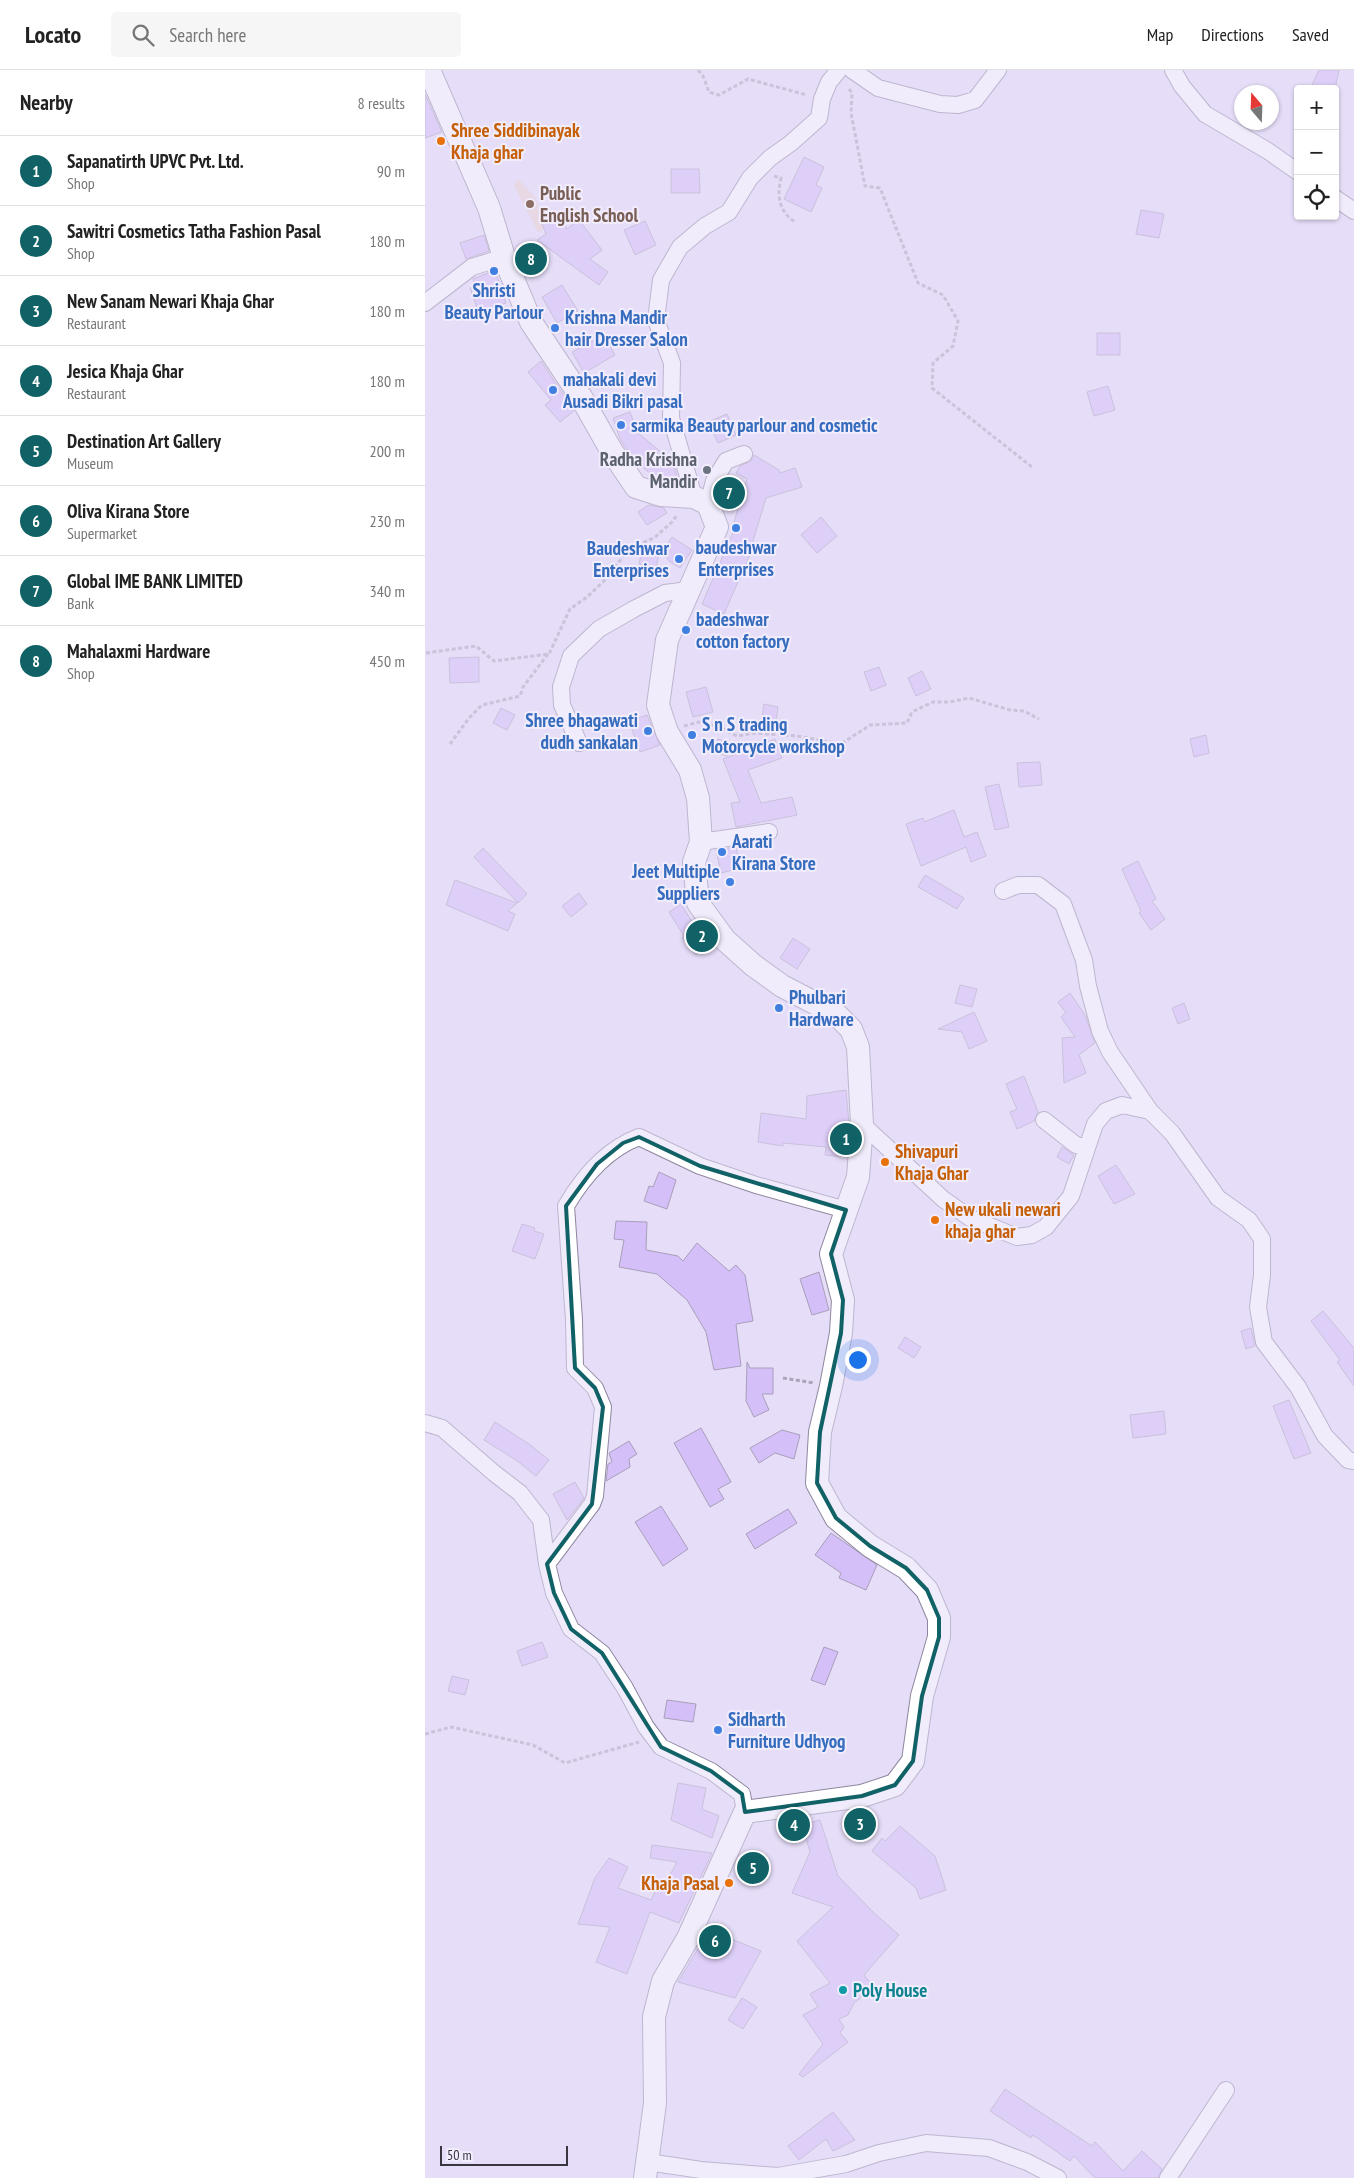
<!DOCTYPE html>
<meta charset="utf-8">
<style>
body{margin:0;font-family:"PT Sans Narrow",sans-serif;background:#f6f6f6;color:#222}
.controls{position:absolute;right:15px;top:15px;display:grid;overflow:hidden;border-radius:5px;box-shadow:0 1px 4px #0004}
.controls button{width:45px;height:45px;display:grid;place-items:center;padding:0;border:0;border-bottom:1px solid #e0e0e0;background:#fff;color:#222;font:25px sans-serif}
.compass{position:absolute;left:809px;top:15px;width:45px;height:45px;border-radius:50%;background:#fff;box-shadow:0 1px 4px #0004;rotate:341deg}
.scale{position:absolute;left:15px;bottom:12px;width:128px;box-sizing:border-box;padding-left:5px;border:2px solid #393640;border-top:0;font-size:14px;line-height:18px;white-space:nowrap;color:#393640;-webkit-text-stroke:4px #f2edfd;paint-order:stroke}
.you{position:absolute;left:432px;top:1289px;width:18px;height:18px;margin:-12px;border:4px solid #fff;border-radius:50%;background:#1a73e8;box-shadow:0 0 0 8px #1a73e833}
.badge{display:grid;place-items:center;width:32px;height:32px;border-radius:50%;background:#116266;color:#fff;font-size:16px;font-weight:700}
.pin{position:absolute;translate:-50% -50%;border:2px solid #fff;box-shadow:0 1px 5px #0006}
.list{margin:0;padding:0;list-style:none}
h2{display:flex;justify-content:space-between;align-items:center;height:65px;margin:0;padding:0 20px;font-size:21px}
h2 small{font-size:16px;font-weight:400;color:#767676}
.list li{display:grid;grid-template-columns:32px 1fr auto;gap:15px;align-items:center;box-sizing:border-box;height:70px;padding:0 20px;border-top:1px solid #e0e0e0}
.list b{display:block;font-size:19px;white-space:nowrap}
.list p{margin:0;font-size:16px;white-space:nowrap;color:#767676}
.list em{font-size:16px;font-style:normal;color:#767676}
.icon{flex:none;width:28px;height:28px;fill:none;stroke:currentColor;stroke-width:2;stroke-linecap:round;stroke-linejoin:round}
.map{position:relative;flex:none;width:929px;height:2108px;overflow:hidden}
header{display:flex;align-items:center;gap:30px;box-sizing:border-box;height:70px;padding:0 25px;background:#fff;border-bottom:1px solid #e0e0e0}
header strong{font-size:24px}
nav{display:flex;gap:28px;margin-inline-start:auto;font-size:18px}
.search{width:350px;height:45px;background:#f6f6f6;display:flex;align-items:center;gap:12px;box-sizing:border-box;padding:0 18px;border-radius:5px;color:#767676;font-size:19px}
main{display:flex}
aside{flex:1;background:#fff}
.map>svg:first-child{display:block}
</style>
<header>
<strong>Locato</strong>
<div class="search"><svg class="icon" aria-label="search" viewBox="0 0 24 24"><circle cx="10" cy="10" r="6"/><path d="M15 15l6 6"/></svg>Search here</div>
<nav><a>Map</a><a>Directions</a><a>Saved</a></nav>
</header>
<main>
<aside>
<h2>Nearby<small>8 results</small></h2>
<ul class="list">
<li><span class="badge">1</span><div><b>Sapanatirth UPVC Pvt. Ltd.</b><p>Shop</p></div><em>90 m</em></li>
<li><span class="badge">2</span><div><b>Sawitri Cosmetics Tatha Fashion Pasal</b><p>Shop</p></div><em>180 m</em></li>
<li><span class="badge">3</span><div><b>New Sanam Newari Khaja Ghar</b><p>Restaurant</p></div><em>180 m</em></li>
<li><span class="badge">4</span><div><b>Jesica Khaja Ghar</b><p>Restaurant</p></div><em>180 m</em></li>
<li><span class="badge">5</span><div><b>Destination Art Gallery</b><p>Museum</p></div><em>200 m</em></li>
<li><span class="badge">6</span><div><b>Oliva Kirana Store</b><p>Supermarket</p></div><em>230 m</em></li>
<li><span class="badge">7</span><div><b>Global IME BANK LIMITED</b><p>Bank</p></div><em>340 m</em></li>
<li><span class="badge">8</span><div><b>Mahalaxmi Hardware</b><p>Shop</p></div><em>450 m</em></li>
</ul>
</aside>
<div class="map">
<svg width="929" height="2108" viewBox="0 0 929 2108">
<rect width="100%" height="100%" fill="#e6ddf8"/>
<path fill="#ecd2cd" d="M93,109L110,127L116,145L131,141L138,151L113,162L89,115Z"/>
<path fill="#d4bff9" stroke="#a89fb9" d="M894,0H914L910,19H885Z
M0,24L17,62L0,68Z
M379,87L399,97L391,115L397,118L386,142L359,129Z
M246,99H274L275,123H246Z
M716,140L739,144L734,168L711,164Z
M131,141L133,148L136,146L142,159L154,150L177,180L165,189L183,202L174,215L112,170L121,164L115,148Z
M220,151L231,175L210,185L199,160Z
M59,165L64,181L41,189L35,173Z
M70,200L81,233L54,243L45,218L50,216L48,209Z
M137,215L153,241L132,253L117,227Z
M672,263H695V285H672Z
M179,265L190,285L159,303L147,282Z
M116,291L149,341L135,352L120,335L126,330L103,302Z
M683,316L690,340L669,346L662,322Z
M205,342L213,363L237,383L224,397L249,396L254,413L234,411L208,389L195,369L188,348Z
M302,344L311,365L293,373L283,352Z
M329,385L354,400L355,403L370,398L377,417L341,428L328,471L330,473L299,544L277,534L309,460L307,459L322,409L311,403L315,396L326,391Z
M224,435L239,438L242,443L222,455L213,442Z
M396,447L412,466L392,483L376,465Z
M247,467L267,480L255,498L244,491L238,481Z
M217,480L234,484L231,498L214,494Z
M54,587V612L25,613L24,588Z
M454,597L461,615L446,621L439,602Z
M497,601L506,619L491,626L483,608Z
M281,617L288,642L268,647L261,622Z
M339,634L353,637L351,651L337,648Z
M76,638L90,645L82,660L68,653Z
M222,645L235,675L215,682L204,651Z
M781,665L784,683L769,687L765,669Z
M293,669L306,673L302,686L289,682Z
M350,669L357,688L323,700L336,733L367,727L372,745L311,757L306,733L315,732L298,689Z
M615,692L617,715L594,717L592,693Z
M574,714L584,757L570,760L560,717Z
M529,740L539,767L552,762L561,786L546,792L541,777L496,796L481,754L498,748L499,752Z
M311,777L316,798L296,803L291,780Z
M58,778L102,824L93,833L49,787Z
M713,791L731,829L727,831L740,849L726,860L714,843L716,841L697,799Z
M500,805L539,828L532,839L493,817Z
M30,810L92,833L83,841L90,844L83,861L21,835Z
M154,823L162,834L146,847L137,836Z
M256,834L270,857L273,855L286,873L271,885L257,868L259,866L244,842Z
M368,868L385,879L372,899L355,888Z
M535,915L552,919L547,937L530,933Z
M645,923L660,945L670,973L654,985L661,1003L639,1013L637,968L650,967L636,947L641,943L633,932Z
M759,933L765,949L753,954L747,938Z
M549,942L562,971L544,979L537,962L513,959Z
M599,1006L613,1042L609,1051L592,1059L585,1042L592,1039L581,1014Z
M421,1020L424,1054L421,1087L400,1085L401,1077L358,1073V1076L333,1072L336,1043L381,1049L382,1026Z
M637,1077L649,1085L644,1094L632,1087Z
M691,1095L710,1124L689,1134L673,1106Z
M234,1102L251,1110L242,1139L219,1131L224,1116L228,1117Z
M191,1151L222,1152L221,1180L253,1186L258,1191L272,1173L304,1201L311,1195L320,1205L328,1251L311,1254L316,1296L289,1300L281,1262L262,1230L232,1204L194,1197L199,1170L189,1169Z
M97,1154L110,1158L109,1161L119,1164L110,1189L87,1181Z
M394,1202L404,1240L387,1245L375,1209Z
M898,1241L929,1278V1316L912,1292L915,1290L886,1251Z
M826,1258L830,1276L821,1279L816,1261Z
M480,1267L496,1277L489,1288L473,1278Z
M322,1292L325,1298H348V1324H337L344,1340L329,1347L321,1331Z
M864,1330L886,1383L869,1389L848,1336Z
M739,1341L741,1364L708,1368L705,1345Z
M70,1352L104,1374L124,1390L111,1406L91,1390L59,1370Z
M276,1358L306,1412L293,1419L299,1429L285,1437L249,1373Z
M357,1360L375,1365L369,1389L350,1383L334,1393L325,1378Z
M204,1371L212,1384L204,1389L205,1397L181,1411L183,1394L187,1392L184,1383Z
M150,1412L159,1428L142,1450L128,1424Z
M236,1436L263,1479L238,1496L210,1452Z
M363,1439L372,1453L330,1479L321,1464Z
M406,1463L452,1495L441,1520L414,1508L416,1503L390,1485Z
M117,1572L123,1587L97,1596L92,1581Z
M399,1577L413,1582L400,1615L386,1610Z
M27,1606L44,1610L40,1625L23,1621Z
M242,1630L271,1634L268,1652L239,1648Z
M253,1713L281,1718L277,1739L294,1746L287,1768L246,1750Z
M395,1750L413,1806L448,1842L474,1865L439,1905L449,1917L429,1933L423,1945L414,1949L419,1957L415,1963L423,1972L378,2007L374,2004L398,1974L378,1945L393,1937L385,1924L405,1913L372,1871L408,1837L367,1823L385,1782L377,1755Z
M475,1756L510,1786L521,1820L495,1829L491,1818L447,1781L457,1768L460,1771Z
M227,1775L287,1783L254,1853L225,1842L202,1904L171,1892L185,1857L153,1854L170,1808L184,1788L203,1797L193,1818L226,1830L232,1818L237,1820L252,1792L225,1788Z
M284,1860L336,1881L310,1928L253,1912Z
M317,1928L332,1937L318,1959L303,1950Z
M580,2019L667,2076L670,2072L698,2101L717,2081L737,2099L733,2108H670L649,2086L645,2091L608,2065L606,2068L565,2041Z
M408,2042L430,2070L408,2081L401,2069L374,2090L363,2076Z"/>
<g fill="none" stroke-linecap="round" stroke-linejoin="round">
<defs>
<path id="street" d="M427,0L453,18L515,34L533,35L550,30L573,0
M748,0L757,16L780,44L843,81L873,102
M910,128L929,141
M0,233L47,197L79,187
M269,427L246,348L247,293L231,250L236,210L255,177L280,156L304,142L325,108L345,88L366,73L394,48L397,29L404,12L414,0
M283,434L289,411L301,391L319,384
M154,673L137,635L136,617L146,586L174,559L209,539L240,523L264,520
M276,772L344,762
M578,821L593,815H613L638,834L659,890L663,916L675,961L685,982L725,1041
M619,1050L651,1075L662,1077
M437,1054L518,1129L545,1148L592,1167L607,1165L621,1157L646,1126L670,1054L681,1041L697,1035L725,1041L747,1063L793,1128L824,1150L837,1169V1205L833,1237L839,1272L873,1317L900,1366L923,1390L929,1391
M0,1353L17,1358L69,1403L95,1423L116,1450L122,1494L129,1523L146,1559L177,1583L200,1618L221,1657L236,1677L286,1701L317,1724L320,1742
M122,1494L167,1434L170,1426L178,1337L170,1318L150,1298L149,1250L141,1136C158,1107 182,1079 214,1067L275,1096L331,1115L421,1140
M223,2092L276,2100L353,2106L421,2094L454,2083L501,2073L564,2078L602,2092L633,2108
M743,2108L801,2020"/>
<path id="secondary" d="M4,0L64,138L79,187L106,252L156,327L186,380L211,417L236,425L269,427L283,434L292,457L242,570L233,635L242,662L265,700L273,728L276,772L269,792L273,833L300,870L328,895L357,916L411,944L426,959L433,977L437,1054L433,1107L406,1184L418,1230L416,1263L406,1316L395,1362L392,1413L411,1448L445,1476L481,1498L502,1520L514,1548V1567L497,1626L488,1691L470,1715L437,1726L320,1742L263,1868L238,1911L229,1947L230,2033L220,2108"/>
</defs>
<use href="#street" stroke="#8f879f" stroke-width="18"/>
<use href="#secondary" stroke="#8f879f" stroke-width="24"/>
<path stroke="#aaa3b9" stroke-width="3" stroke-dasharray="4 2.5" stroke-linecap="butt" d="M273,0L278,6L284,22L294,25L323,9L382,25
M424,19L427,23L426,43L440,116L455,118L493,213L518,225L533,251L528,276L508,293L507,318L607,397
M349,106L356,108C352,125 353,141 370,152
M1,583L51,576L69,591L124,584L145,539L162,527L178,512L205,478L229,468L247,452L252,445
M259,656L274,652L297,658L312,666L329,663L372,666L416,674L445,655L482,653L487,642L508,632H525L544,628L585,640L599,641L614,649
M25,674L44,648L57,635L95,626L98,617L123,584
M358,1308L389,1313
M0,1664L26,1657L108,1675L140,1693L214,1672"/>
<use href="#street" stroke="#fff" stroke-width="16"/>
<use href="#secondary" stroke="#fff" stroke-width="22"/>
</g>
<path d="M0 0H929V2108H0ZM214,1067L275,1096L421,1140L406,1184L418,1230L416,1263L395,1362L392,1413L411,1448L445,1476L481,1498L502,1520L514,1548V1567L497,1626L488,1691L470,1715L437,1726L320,1742L317,1724L286,1701L236,1677L177,1583L146,1559L129,1523L122,1494L167,1434L178,1337L170,1318L150,1298L141,1136L172,1094L198,1073Z" fill="#e6ddf8" fill-opacity=".55" fill-rule="evenodd"/>
<path fill="none" stroke="#116266" stroke-width="4" stroke-linejoin="round" d="M214,1067L275,1096L421,1140L406,1184L418,1230L416,1263L395,1362L392,1413L411,1448L445,1476L481,1498L502,1520L514,1548V1567L497,1626L488,1691L470,1715L437,1726L320,1742L317,1724L286,1701L236,1677L177,1583L146,1559L129,1523L122,1494L167,1434L178,1337L170,1318L150,1298L141,1136L172,1094L198,1073Z"/>
<g fill="#e8710a" stroke="#f2edfd" stroke-width="2">
<circle cx="16" cy="71" r="5"/>
<circle cx="460" cy="1092" r="5"/>
<circle cx="510" cy="1150" r="5"/>
<circle cx="304" cy="1813" r="5"/>
</g>
<circle fill="#8d6e63" stroke="#f2edfd" stroke-width="2" cx="105" cy="134" r="5"/>
<g fill="#3f7fe0" stroke="#f2edfd" stroke-width="2">
<circle cx="69" cy="201" r="5"/>
<circle cx="130" cy="258" r="5"/>
<circle cx="128" cy="320" r="5"/>
<circle cx="196" cy="355" r="5"/>
<circle cx="311" cy="458" r="5"/>
<circle cx="254" cy="489" r="5"/>
<circle cx="261" cy="560" r="5"/>
<circle cx="223" cy="661" r="5"/>
<circle cx="267" cy="665" r="5"/>
<circle cx="297" cy="782" r="5"/>
<circle cx="305" cy="812" r="5"/>
<circle cx="354" cy="938" r="5"/>
<circle cx="293" cy="1660" r="5"/>
</g>
<circle fill="#6b7280" stroke="#f2edfd" stroke-width="2" cx="282" cy="400" r="5"/>
<circle fill="#0f9aa8" stroke="#f2edfd" stroke-width="2" cx="418" cy="1920" r="5"/>
<g text-anchor="middle" stroke-width="4" stroke-linejoin="round" paint-order="stroke">
<g font-size="19" font-weight="bold" fill="#c56008" stroke="#f2edfd" text-anchor="start">
<text x="26" y="67">Shree Siddibinayak<tspan x="26" dy="22">Khaja ghar</tspan></text>
<text x="470" y="1088">Shivapuri<tspan x="470" dy="22">Khaja Ghar</tspan></text>
<text x="520" y="1146">New ukali newari<tspan x="520" dy="22">khaja ghar</tspan></text>
<text x="294" y="1820" text-anchor="end">Khaja Pasal</text>
</g>
<g font-size="19" font-weight="bold" fill="#785e54" stroke="#f2edfd" text-anchor="start">
<text x="115" y="130">Public<tspan x="115" dy="22">English School</tspan></text>
</g>
<g font-size="19" font-weight="bold" fill="#366cbe" stroke="#f2edfd" text-anchor="start">
<text x="69" y="227" text-anchor="middle">Shristi<tspan x="69" dy="22">Beauty Parlour</tspan></text>
<text x="140" y="254">Krishna Mandir<tspan x="140" dy="22">hair Dresser Salon</tspan></text>
<text x="138" y="316">mahakali devi<tspan x="138" dy="22">Ausadi Bikri pasal</tspan></text>
<text x="206" y="362">sarmika Beauty parlour and cosmetic</text>
<text x="311" y="484" text-anchor="middle">baudeshwar<tspan x="311" dy="22">Enterprises</tspan></text>
<text x="244" y="485" text-anchor="end">Baudeshwar<tspan x="244" dy="22">Enterprises</tspan></text>
<text x="271" y="556">badeshwar<tspan x="271" dy="22">cotton factory</tspan></text>
<text x="213" y="657" text-anchor="end">Shree bhagawati<tspan x="213" dy="22">dudh sankalan</tspan></text>
<text x="277" y="661">S n S trading<tspan x="277" dy="22">Motorcycle workshop</tspan></text>
<text x="307" y="778">Aarati<tspan x="307" dy="22">Kirana Store</tspan></text>
<text x="295" y="808" text-anchor="end">Jeet Multiple<tspan x="295" dy="22">Suppliers</tspan></text>
<text x="364" y="934">Phulbari<tspan x="364" dy="22">Hardware</tspan></text>
<text x="303" y="1656">Sidharth<tspan x="303" dy="22">Furniture Udhyog</tspan></text>
</g>
<g font-size="19" font-weight="bold" fill="#5b616d" stroke="#f2edfd" text-anchor="end">
<text x="272" y="396">Radha Krishna<tspan x="272" dy="22">Mandir</tspan></text>
</g>
<g font-size="19" font-weight="bold" fill="#0d838f" stroke="#f2edfd" text-anchor="start">
<text x="428" y="1927">Poly House</text>
</g>
</g>
</svg>
<div class="controls">
<button>+</button>
<button>−</button>
<button><svg class="icon" aria-label="locate" viewBox="0 0 24 24"><circle cx="12" cy="12" r="6"/><path d="M12 2v4M12 18v4M2 12h4M18 12h4"/></svg></button>
</div>
<svg class="compass" viewBox="-18 -18 36 36"><path d="M0-13l5 13h-10z" fill="#e53935"/><path d="M0 13l5-13h-10z" fill="#767676"/></svg>
<div class="scale">50 m</div>
<div class="you"></div>
<div class="pin badge" style="left:421px;top:1069px">1</div>
<div class="pin badge" style="left:277px;top:866px">2</div>
<div class="pin badge" style="left:435px;top:1754px">3</div>
<div class="pin badge" style="left:369px;top:1755px">4</div>
<div class="pin badge" style="left:328px;top:1798px">5</div>
<div class="pin badge" style="left:290px;top:1871px">6</div>
<div class="pin badge" style="left:304px;top:423px">7</div>
<div class="pin badge" style="left:106px;top:189px">8</div>
</div>
</main>
